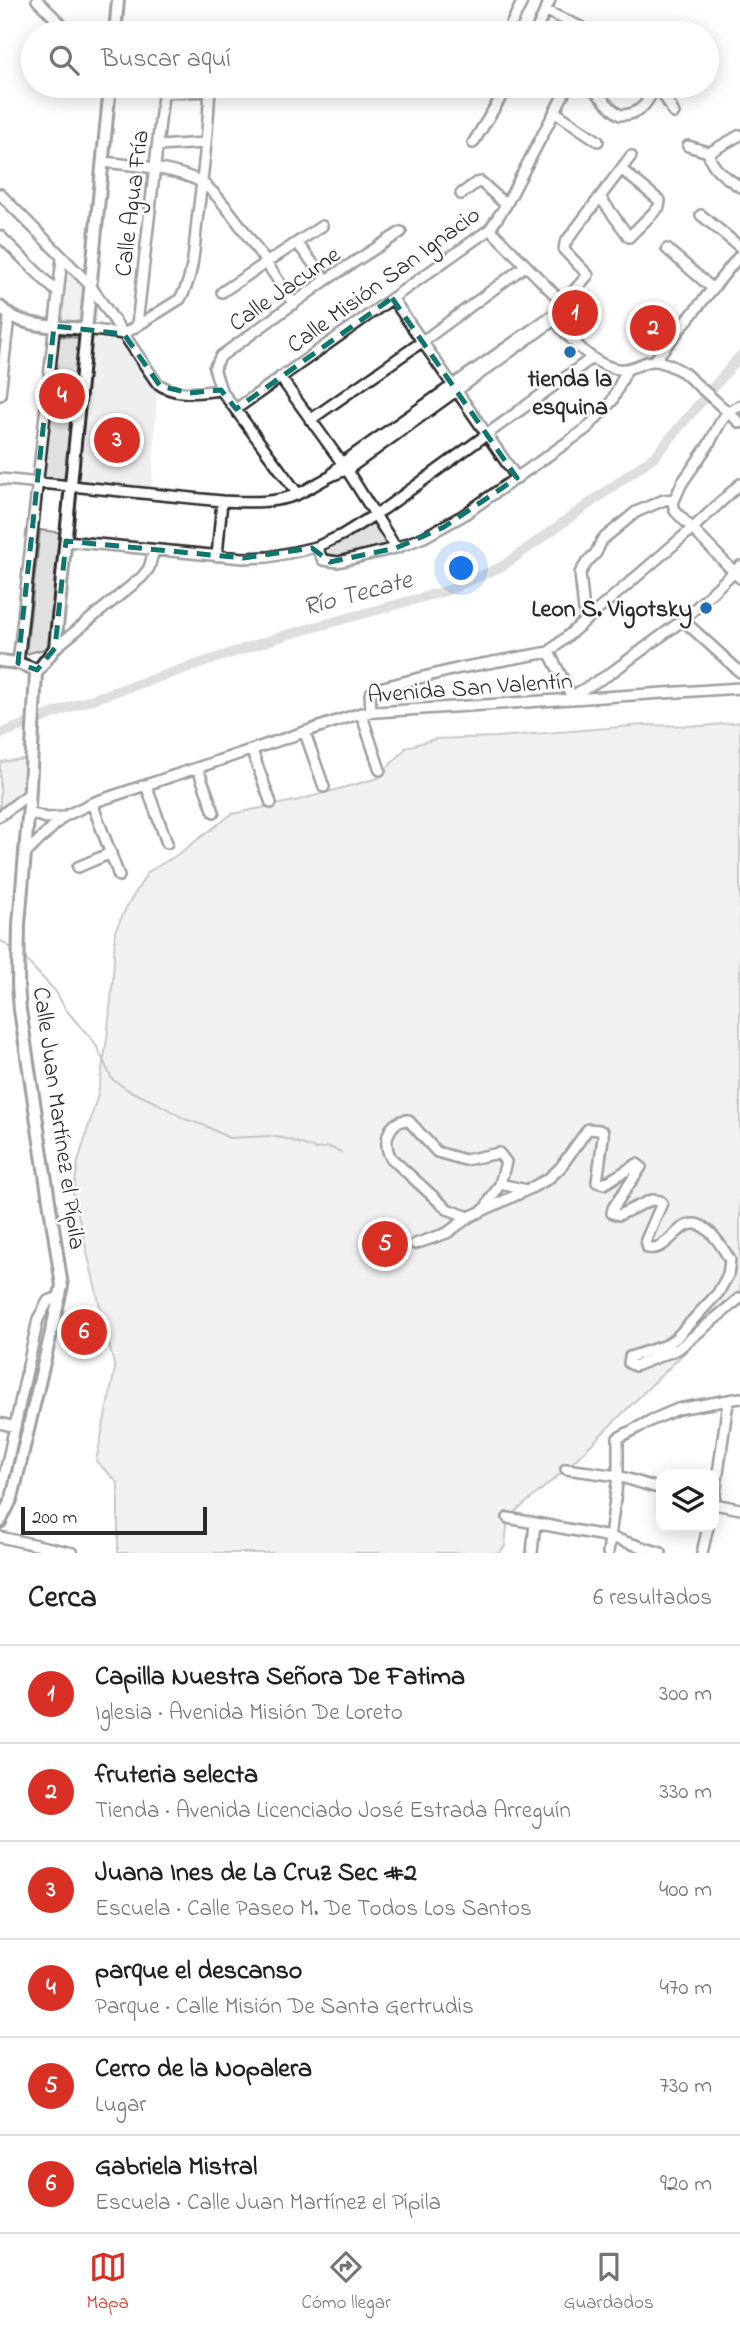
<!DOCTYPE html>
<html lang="es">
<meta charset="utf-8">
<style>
body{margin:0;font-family:"Indie Flower",sans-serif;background:#f2f2f2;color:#202124}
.controls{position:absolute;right:21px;bottom:21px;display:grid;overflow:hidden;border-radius:14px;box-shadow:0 4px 18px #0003}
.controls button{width:63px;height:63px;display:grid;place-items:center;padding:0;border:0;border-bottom:2px solid #e0e0e0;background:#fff;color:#202124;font:35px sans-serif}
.scale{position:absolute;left:21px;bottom:18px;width:186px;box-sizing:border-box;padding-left:7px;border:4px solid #2b2b2b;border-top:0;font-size:19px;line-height:24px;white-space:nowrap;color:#2b2b2b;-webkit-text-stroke:5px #fff;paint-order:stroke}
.you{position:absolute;left:462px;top:569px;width:24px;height:24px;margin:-18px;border:5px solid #fff;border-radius:50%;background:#1a73e8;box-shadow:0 0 0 10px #1a73e833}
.badge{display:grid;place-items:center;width:46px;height:46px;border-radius:50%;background:#d93025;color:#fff;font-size:23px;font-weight:700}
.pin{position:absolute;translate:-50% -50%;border:4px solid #fff;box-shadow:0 2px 7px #0006}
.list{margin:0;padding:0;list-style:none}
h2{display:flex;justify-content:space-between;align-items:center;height:91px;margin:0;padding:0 28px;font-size:30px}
h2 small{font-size:23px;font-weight:400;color:#757577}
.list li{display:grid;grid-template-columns:46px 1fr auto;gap:21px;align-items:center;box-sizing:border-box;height:98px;padding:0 28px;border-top:2px solid #e0e0e0}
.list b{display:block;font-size:26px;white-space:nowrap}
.list p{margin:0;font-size:23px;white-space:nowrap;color:#757577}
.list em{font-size:23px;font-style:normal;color:#757577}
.icon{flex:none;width:38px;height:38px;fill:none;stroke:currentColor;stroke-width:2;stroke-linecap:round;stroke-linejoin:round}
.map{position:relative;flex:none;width:740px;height:1553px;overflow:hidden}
.search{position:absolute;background:#fff;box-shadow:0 4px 18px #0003;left:21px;right:21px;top:21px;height:77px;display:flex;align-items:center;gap:18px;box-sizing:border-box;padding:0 24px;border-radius:38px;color:#757577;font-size:26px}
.sheet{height:679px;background:#fff}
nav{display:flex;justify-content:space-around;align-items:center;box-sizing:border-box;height:98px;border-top:2px solid #e0e0e0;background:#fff;font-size:19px;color:#757577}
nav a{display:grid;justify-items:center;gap:4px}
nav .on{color:#d93025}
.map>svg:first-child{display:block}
</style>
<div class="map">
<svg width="740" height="1553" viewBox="0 0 740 1553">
<rect width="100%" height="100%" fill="#fff"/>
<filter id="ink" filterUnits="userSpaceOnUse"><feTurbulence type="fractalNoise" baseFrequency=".0143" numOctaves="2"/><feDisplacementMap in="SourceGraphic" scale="14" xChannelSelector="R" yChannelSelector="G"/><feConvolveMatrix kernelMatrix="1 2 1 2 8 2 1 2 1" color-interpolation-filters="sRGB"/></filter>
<g filter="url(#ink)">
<path fill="#efefef" d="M89,336L126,341L139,368L157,393L152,493L74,487Z"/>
<path fill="#e0e0e0" stroke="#868686" stroke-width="2" d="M67,267L86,283L82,330L60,326Z
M58,336L80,338L67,482L40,477Z
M376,515L397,547L322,563L319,546Z
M40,530L64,533L52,647L26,654Z
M740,722V1298L566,1469L508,1518L505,1546L499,1553H118V1483L96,1461L115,1369L73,1194L78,1162L98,1094L107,1039L113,979L115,931L126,908L148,872L177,855L232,814L299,800L378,778L407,747L435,739L496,737L644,725L704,726Z
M32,758L29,797L0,818V762Z"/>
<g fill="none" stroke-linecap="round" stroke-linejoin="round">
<path stroke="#7e7e7e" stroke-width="2" d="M0,940L13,949
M24,958L56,992L66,1010L95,1043L112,1079L128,1090L157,1103L185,1119L206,1126L229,1138L270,1136L287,1139L316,1149L329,1147L341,1152"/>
<path stroke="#b6b6b6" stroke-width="10" d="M0,734L81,703L286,635L449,590L503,566L655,456L740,356"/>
<defs>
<path id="minor" d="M37,0L70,33
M546,11L594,33
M507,33L523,0
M535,33L550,0
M589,86C601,95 607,107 620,115C641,115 647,103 656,86
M659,86L674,113
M479,92L482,86
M163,93L210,91
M555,112L598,141
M473,143L508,86
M158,146L205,143
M688,146L708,152L712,151L740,135
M708,152C712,170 726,177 740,187
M104,162C134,166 171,167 199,181C224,194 275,277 294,304
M0,194L90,285L157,383C176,397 199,392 221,390L298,494
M461,194L476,183L481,182L506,205
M600,197L629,237L659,207L660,201L621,169
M701,215L740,247
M490,229L563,303
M0,236L58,293
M297,243L326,280
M667,249L713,289
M222,292L322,226
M392,298L517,478
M551,316C568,336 597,372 625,369C635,368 643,362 652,361C662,360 674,367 683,372L740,423
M137,325L164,86
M86,329L124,334L180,299C194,277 194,247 197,221C203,176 208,131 210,86
M654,361L740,255
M280,377L347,470L396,548
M221,390L214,368L221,356L326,280L401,232
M0,395L9,317
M740,406L728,412L720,423L709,444L682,483L673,503L675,511L740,578
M236,409L490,229L506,205L568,86
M310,420L423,341L525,266
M333,473L342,463L557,312
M0,479L222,501C247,502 275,504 298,494C315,486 328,475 347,470L554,320L563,303L588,275L564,250L565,243L631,156
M66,541L243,558L268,557L294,552L316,547L342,535L384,509L592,358
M316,547L323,560L338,562L396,548L424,537L462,516L586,429L612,401L627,369
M217,556L222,501
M683,620L740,672
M585,621L580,573L587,562L596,553L602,540L636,512L664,500L674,499
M55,648L142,577L149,568L154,550
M549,652L573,699
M18,663L62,258
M572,696L608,675L683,620L740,566
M371,712L370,694L375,689L460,668L549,652L693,528L740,484
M361,713L380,770
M305,733L324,787
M252,751L271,803
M198,769L214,812
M146,785L167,843
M92,803L119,876
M28,812L46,818L63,817
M0,816L30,793
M25,854L63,817L92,803L361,713L740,688
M78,867L111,853
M484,1210L500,1184
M469,1217L447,1209L391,1158C382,1143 388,1120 408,1120L437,1152L465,1160L499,1153L506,1162L500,1184L527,1190L548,1179L560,1168L588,1129L599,1130L603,1132V1138L597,1182L604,1184L637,1164L641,1167L613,1208L612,1213L619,1215L651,1200L660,1201L662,1203L646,1240L648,1248C677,1254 686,1183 730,1260L728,1275L718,1293L676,1338L666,1345L630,1357L629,1363L635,1366L678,1349L740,1298
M415,1244L447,1233L469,1217L525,1191
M0,1423L15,1427
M566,1469L618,1476L661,1489
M0,1496L38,1319L48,1301L60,1297
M714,1502L728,1402
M714,1504L740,1509
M508,1518L610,1537L661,1553
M0,1537L73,1553
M532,1553L535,1523
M608,1553L618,1476V1438L652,1420L678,1409L740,1398
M702,1553L708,1527"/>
<path id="major" d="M115,33L118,0
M0,307C21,329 58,326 86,329
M0,661L18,663L37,670
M0,1522L12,1498L62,1286L20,1010L18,985L19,924L29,806L36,673L55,648L110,86"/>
</defs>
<use href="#minor" stroke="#2b2b2b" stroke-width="14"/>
<use href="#major" stroke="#2b2b2b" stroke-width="16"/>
<use href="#minor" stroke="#fff" stroke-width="9"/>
<use href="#major" stroke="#fff" stroke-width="10"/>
</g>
</g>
<path d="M0 0H740V1553H0ZM392,298L517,478L444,527L396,548L330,562L312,548L243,558L66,541L55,648L37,670L18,663L54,326L124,334L160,386L189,393L221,390L236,409Z" fill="#fff" fill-opacity=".55" fill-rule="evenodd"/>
<path fill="none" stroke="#0f766e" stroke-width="5" stroke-dasharray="14 9" stroke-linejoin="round" d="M392,298L517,478L444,527L396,548L330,562L312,548L243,558L66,541L55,648L37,670L18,663L54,326L124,334L160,386L189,393L221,390L236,409Z"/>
<g fill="#1f6fb2" stroke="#fff" stroke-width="2.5">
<circle cx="570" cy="352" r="7"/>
<circle cx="706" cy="608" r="7"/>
</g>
<g text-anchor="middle" stroke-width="5" stroke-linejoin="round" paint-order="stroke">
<g font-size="24" fill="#2b2b2b" stroke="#fff">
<text transform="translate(131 203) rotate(-83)" y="8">Calle Agua Fría</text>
<text transform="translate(383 279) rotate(-36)" y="8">Calle Misión San Ignacio</text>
<text transform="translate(284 288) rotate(-35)" y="8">Calle Jacume</text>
<text transform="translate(470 687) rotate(-4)" y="8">Avenida San Valentín</text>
<text transform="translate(60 1118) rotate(82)" y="8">Calle Juan Martínez el Pípila</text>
</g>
<g font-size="24" font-weight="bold" fill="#2b2b2b" stroke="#fff">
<text x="570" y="386">tienda la<tspan x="570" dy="28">esquina</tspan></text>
<text x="692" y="616" text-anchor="end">Leon S. Vigotsky</text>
</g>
<g font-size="26" font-style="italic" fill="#5c5c5c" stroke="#fff">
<text transform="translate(357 592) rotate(-15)" y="9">Río Tecate</text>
</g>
</g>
</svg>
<div class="controls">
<button><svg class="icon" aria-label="layers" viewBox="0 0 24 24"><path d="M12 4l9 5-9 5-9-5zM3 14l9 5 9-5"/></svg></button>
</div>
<div class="scale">200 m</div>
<div class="you"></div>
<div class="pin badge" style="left:575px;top:313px">1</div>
<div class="pin badge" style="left:653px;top:328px">2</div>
<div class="pin badge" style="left:117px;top:440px">3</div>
<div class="pin badge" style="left:62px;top:396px">4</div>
<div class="pin badge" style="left:385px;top:1244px">5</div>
<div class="pin badge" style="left:84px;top:1332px">6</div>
<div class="search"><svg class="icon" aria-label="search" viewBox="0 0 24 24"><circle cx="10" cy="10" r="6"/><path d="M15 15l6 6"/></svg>Buscar aquí</div>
</div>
<section class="sheet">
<h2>Cerca<small>6 resultados</small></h2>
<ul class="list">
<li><span class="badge">1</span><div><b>Capilla Nuestra Señora De Fatima</b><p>Iglesia · Avenida Misión De Loreto</p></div><em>300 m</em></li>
<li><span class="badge">2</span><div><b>fruteria selecta</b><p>Tienda · Avenida Licenciado José Estrada Arreguín</p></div><em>330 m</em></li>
<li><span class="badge">3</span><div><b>Juana Ines de La Cruz Sec #2</b><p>Escuela · Calle Paseo M. De Todos Los Santos</p></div><em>400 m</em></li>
<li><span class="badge">4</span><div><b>parque el descanso</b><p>Parque · Calle Misión De Santa Gertrudis</p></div><em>470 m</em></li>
<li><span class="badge">5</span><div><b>Cerro de la Nopalera</b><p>Lugar</p></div><em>730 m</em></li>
<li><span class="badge">6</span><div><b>Gabriela Mistral</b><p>Escuela · Calle Juan Martínez el Pípila</p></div><em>920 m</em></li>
</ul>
</section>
<nav>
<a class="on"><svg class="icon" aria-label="map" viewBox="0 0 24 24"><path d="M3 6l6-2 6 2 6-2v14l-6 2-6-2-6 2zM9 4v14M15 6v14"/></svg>Mapa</a>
<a><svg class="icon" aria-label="directions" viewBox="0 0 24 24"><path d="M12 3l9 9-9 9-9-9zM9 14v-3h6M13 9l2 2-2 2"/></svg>Cómo llegar</a>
<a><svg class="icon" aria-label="saved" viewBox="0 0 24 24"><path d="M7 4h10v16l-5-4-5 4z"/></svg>Guardados</a>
</nav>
